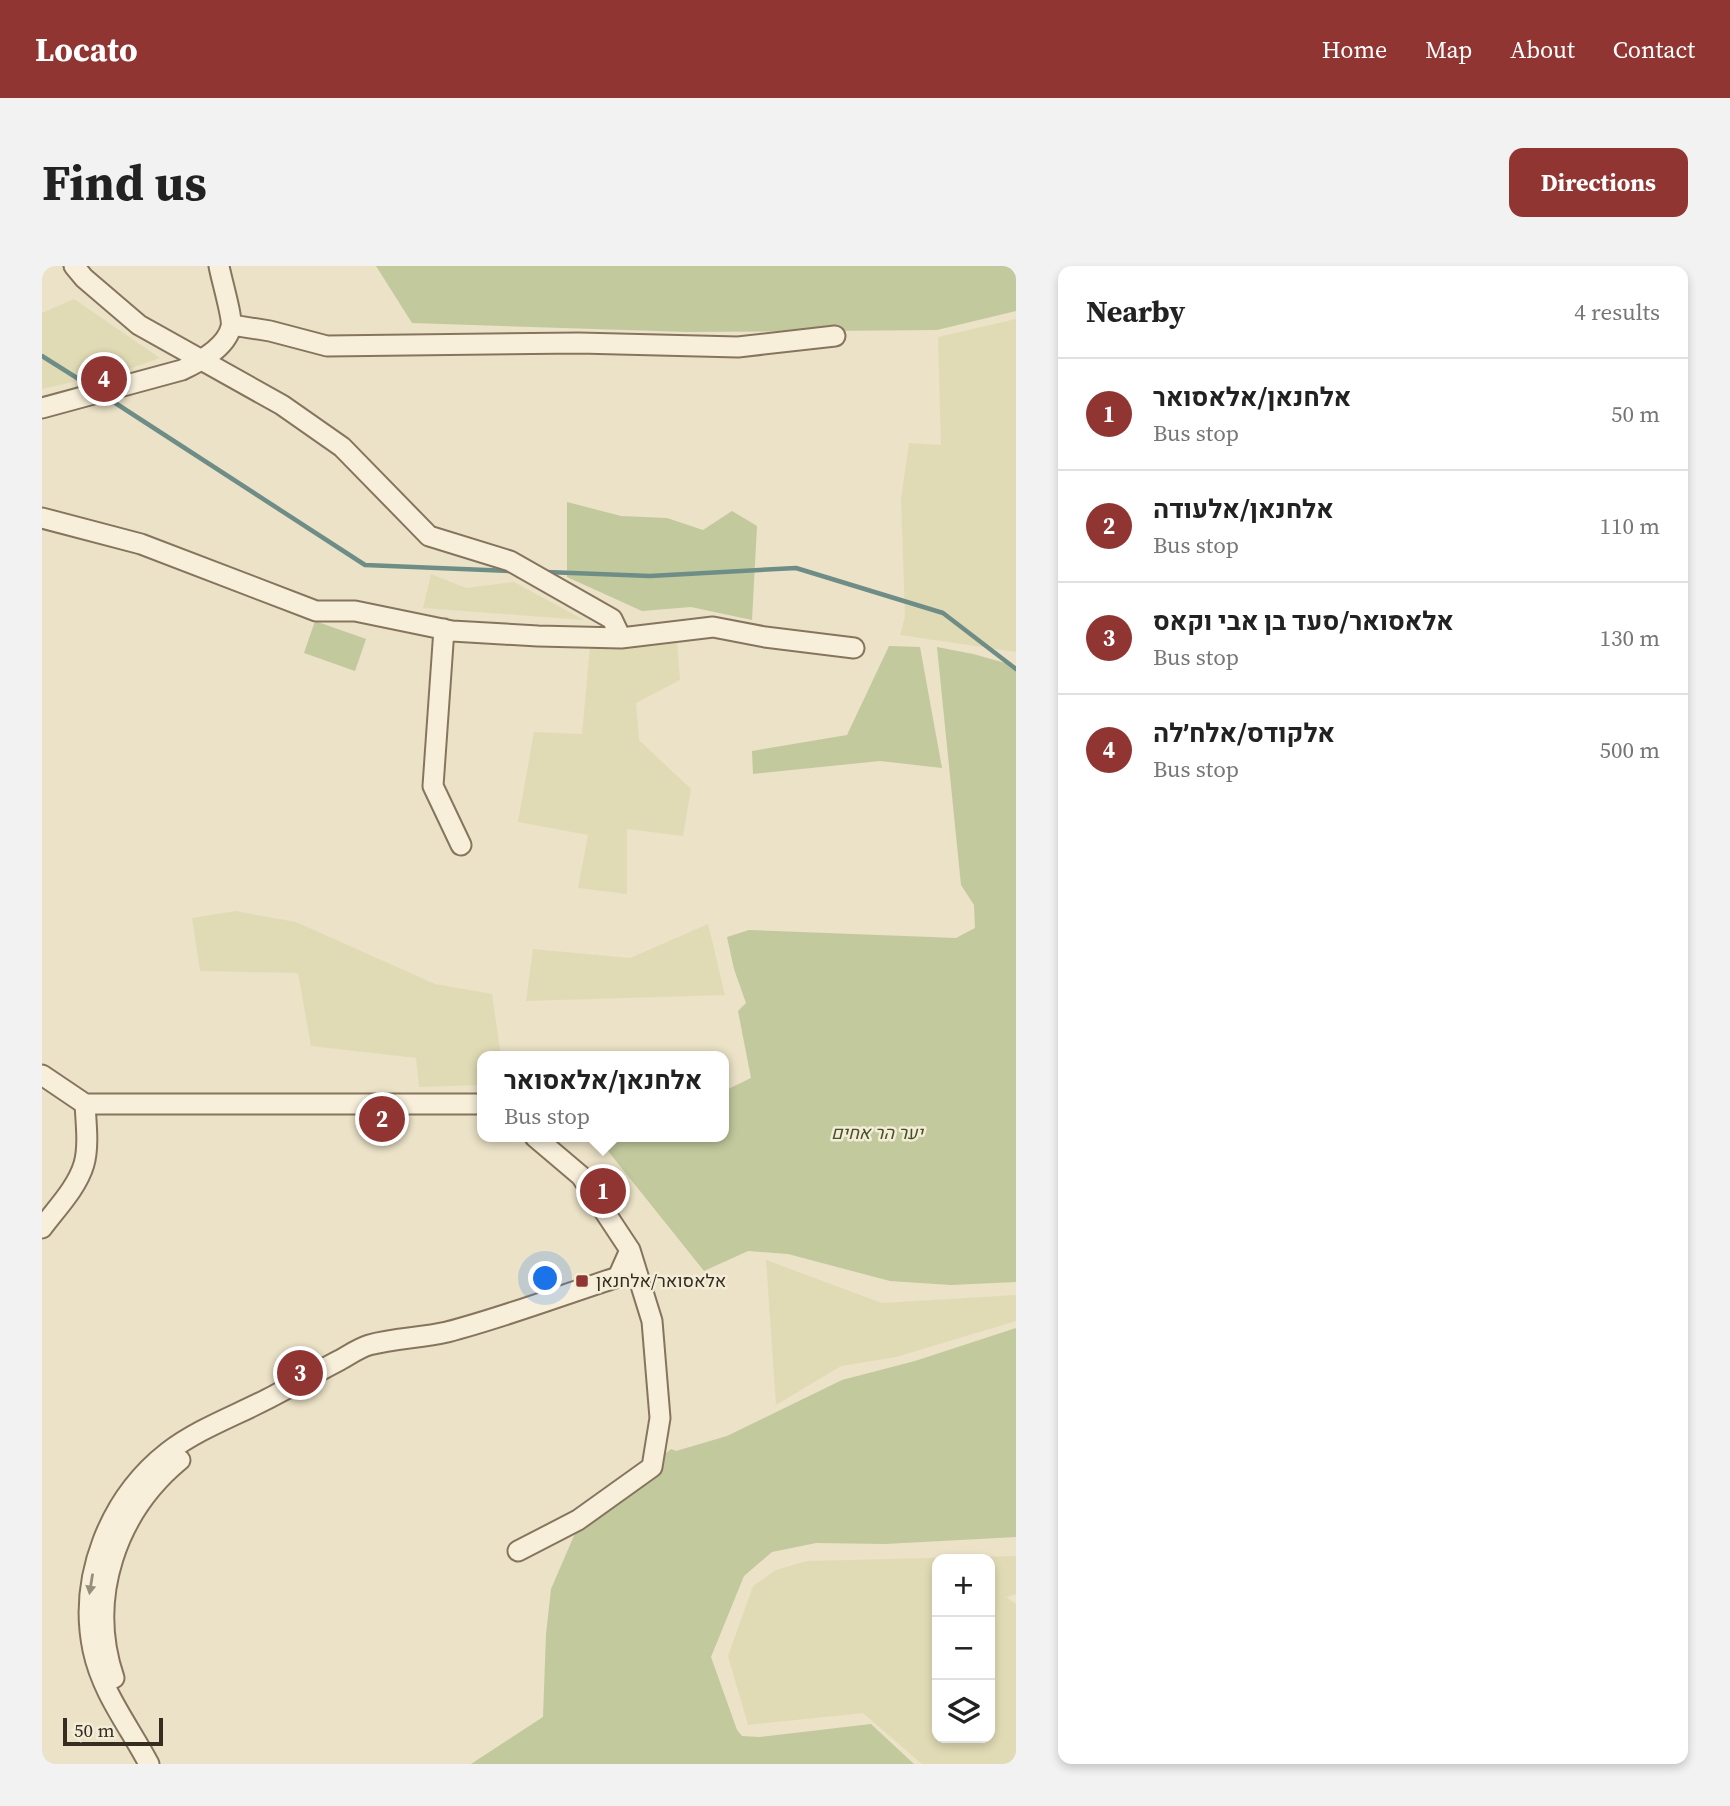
<!DOCTYPE html>
<meta charset="utf-8">
<style>
body{margin:0;font-family:"Source Serif 4",Heebo,serif;background:#f2f2f2;color:#222}
.controls{position:absolute;right:21px;bottom:21px;display:grid;overflow:hidden;border-radius:14px;box-shadow:0 4px 10px #0003}
.controls button{width:63px;height:63px;display:grid;place-items:center;padding:0;border:0;border-bottom:2px solid #e0e0e0;background:#fff;color:#222;font:35px sans-serif}
.scale{position:absolute;left:21px;bottom:18px;width:100px;box-sizing:border-box;padding-left:7px;border:4px solid #372c20;border-top:0;font-size:19px;line-height:24px;white-space:nowrap;color:#372c20;-webkit-text-stroke:5px #f3ecd6;paint-order:stroke}
.you{position:absolute;left:504px;top:1013px;width:24px;height:24px;margin:-18px;border:5px solid #fff;border-radius:50%;background:#1a73e8;box-shadow:0 0 0 10px #1a73e833}
.badge{display:grid;place-items:center;width:46px;height:46px;border-radius:50%;background:#913532;color:#fff;font-size:23px;font-weight:700}
.pin{position:absolute;translate:-50% -50%;border:4px solid #fff;box-shadow:0 2px 7px #0006}
.popup{position:absolute;left:435px;top:785px;width:252px;height:91px;box-sizing:border-box;display:grid;place-content:center;border-radius:14px;background:#fff;filter:drop-shadow(0 2px 5px #0005);font-size:23px;white-space:nowrap;color:#767676}
.popup b{font-size:26px;color:#222}
.popup::after{content:'';position:absolute;left:50%;top:100%;margin-left:-14px;border:14px solid transparent;border-top-color:#fff}
.list{margin:0;padding:0;list-style:none}
h2{display:flex;justify-content:space-between;align-items:center;height:91px;margin:0;padding:0 28px;font-size:30px}
h2 small{font-size:23px;font-weight:400;color:#767676}
.list li{display:grid;grid-template-columns:46px 1fr auto;gap:21px;align-items:center;box-sizing:border-box;height:112px;padding:0 28px;border-top:2px solid #e0e0e0}
.list b{display:block;font-size:26px;white-space:nowrap}
.list p{margin:0;font-size:23px;white-space:nowrap;color:#767676}
.list em{font-size:23px;font-style:normal;color:#767676}
.icon{flex:none;width:38px;height:38px;fill:none;stroke:currentColor;stroke-width:2;stroke-linecap:round;stroke-linejoin:round}
.map{position:relative;flex:none;width:974px;height:1498px;overflow:hidden;border-radius:14px}
header{display:flex;align-items:center;gap:42px;box-sizing:border-box;height:98px;padding:0 35px;background:#913532;color:#fff}
header strong{font-size:33px}
nav{display:flex;gap:38px;margin-inline-start:auto;font-size:24px}
.intro{display:flex;align-items:center;justify-content:space-between;box-sizing:border-box;height:168px;padding:0 42px}
h1{margin:0;font-size:49px}
.button{padding:18px 32px;border-radius:14px;background:#913532;color:#fff;font-size:24px;font-weight:700}
main{display:flex;gap:42px;padding:0 42px}
aside{flex:1;background:#fff;border-radius:14px;box-shadow:0 4px 10px #0003}
.map>svg:first-child{display:block}
</style>
<header>
<strong>Locato</strong>
<nav><a>Home</a><a>Map</a><a>About</a><a>Contact</a></nav>
</header>
<div class="intro"><h1>Find us</h1><a class="button">Directions</a></div>
<main>
<div class="map">
<svg width="974" height="1498" viewBox="0 0 974 1498">
<rect width="100%" height="100%" fill="#ebe2c7"/>
<path fill="#e1dbb5" fill-rule="evenodd" d="M32,33L118,92L87,103L0,123V47Z
M974,53V386L858,369L863,351L859,233L867,177L899,179L896,71Z
M389,308L424,322L472,316L542,354L381,342Z
M635,375L638,414L594,437L597,474L649,523L641,570L585,563V628L536,622L546,569L476,556L492,466L540,468L548,380Z
M193,645L254,656L393,718L450,728L459,790H440V819L377,821L374,792L269,780L256,707L158,705L150,652Z
M666,658L683,729L484,735L491,683L588,692Z
M724,994L840,1037L974,1029V1055L854,1091L799,1100L734,1139Z
M974,1290V1328L964,1331L974,1338V1498H880L821,1447L706,1459L686,1390L711,1320L734,1304L765,1295ZM895,1293H948V1472H895Z"/>
<path fill="#c2c99c" d="M334,0H974V45L895,64L646,66L370,57Z
M525,236L579,250L625,252L661,264L690,245L715,260L710,354L649,341L600,345L525,311Z
M273,355L324,373L313,405L262,387Z
M847,380L878,381L900,502L838,495L711,508L710,485L805,469Z
M895,381L931,388L974,400V1016L909,1019L848,1015L746,988L706,985L662,1005L562,880L582,871H682V825L709,812L696,745L704,737L692,703L685,671L707,664L914,672L933,662L932,639L919,619L918,609Z
M974,1062V1271L843,1278L774,1277L730,1286L702,1310L669,1391L695,1464L700,1470L717,1471L829,1458L872,1498H429L501,1451L504,1368L509,1323L537,1258L629,1183L634,1185L685,1170L800,1114L873,1095Z"/>
<g fill="none" stroke-linecap="round" stroke-linejoin="round">
<path stroke="#6f8d87" stroke-width="4.5" d="M0,90L51,122
M64,131L323,299L471,305
M504,306L608,310L754,302L901,347L974,403"/>
<defs>
<path id="minor" d="M32,0L42,12L97,59L240,139L300,181L387,270L468,295L570,353L579,372
M190,59L228,65L285,80L537,77L696,81L793,70
M0,142L140,104C157,96 184,82 189,61C191,52 179,12 177,0
M0,252L99,278L274,345H313L410,365L496,370L579,372L671,361L723,371L812,382
M402,363L391,520L419,579
M0,809L43,838H440
M0,962C14,943 35,922 42,898C47,880 44,857 43,838
M476,1285L536,1254L610,1201L618,1152L610,1055L588,984
M72,1412C45,1332 74,1247 138,1194
M107,1498C87,1460 60,1427 51,1384C36,1312 67,1232 126,1186C157,1162 198,1148 233,1129C255,1117 277,1105 298,1094C307,1089 317,1082 327,1079C352,1072 379,1072 405,1066C463,1051 520,1029 576,1011L588,984L539,910L493,871"/>
</defs>
<use href="#minor" stroke="#86755e" stroke-width="23"/>
<use href="#minor" stroke="#f7efda" stroke-width="19"/>
</g>
<defs><path id="oneway-solid" d="M-6-.8H1V-3.2L6.5 0L1 3.2V.8H-6Z" transform="scale(1.75)"/></defs>
<use fill="#978e7d" href="#oneway-solid" transform="translate(49 1318) rotate(99)"/>
<rect fill="#913532" stroke="#f3ecd6" stroke-width="2.5" x="533" y="1008" width="14" height="14" rx="3.5"/>
<g text-anchor="middle" stroke-width="5" stroke-linejoin="round" paint-order="stroke">
<g font-size="18" font-style="italic" fill="#465228" stroke="#f3ecd6">
<text x="835" y="873">יער הר אחים</text>
</g>
<g font-size="18" fill="#372c20" stroke="#f3ecd6" text-anchor="start">
<text x="554" y="1021">אלאסואר/אלחנאן</text>
</g>
</g>
</svg>
<div class="controls">
<button>+</button>
<button>−</button>
<button><svg class="icon" aria-label="layers" viewBox="0 0 24 24"><path d="M12 4l9 5-9 5-9-5zM3 14l9 5 9-5"/></svg></button>
</div>
<div class="scale">50 m</div>
<div class="you"></div>
<div class="pin badge" style="left:561px;top:925px">1</div>
<div class="popup"><b>אלחנאן/אלאסואר</b>Bus stop</div>
<div class="pin badge" style="left:340px;top:853px">2</div>
<div class="pin badge" style="left:258px;top:1107px">3</div>
<div class="pin badge" style="left:62px;top:113px">4</div>
</div>
<aside>
<h2>Nearby<small>4 results</small></h2>
<ul class="list">
<li><span class="badge">1</span><div><b>אלחנאן/אלאסואר</b><p>Bus stop</p></div><em>50 m</em></li>
<li><span class="badge">2</span><div><b>אלחנאן/אלעודה</b><p>Bus stop</p></div><em>110 m</em></li>
<li><span class="badge">3</span><div><b>אלאסואר/סעד בן אבי וקאס</b><p>Bus stop</p></div><em>130 m</em></li>
<li><span class="badge">4</span><div><b>אלקודס/אלח׳לה</b><p>Bus stop</p></div><em>500 m</em></li>
</ul>
</aside>
</main>
